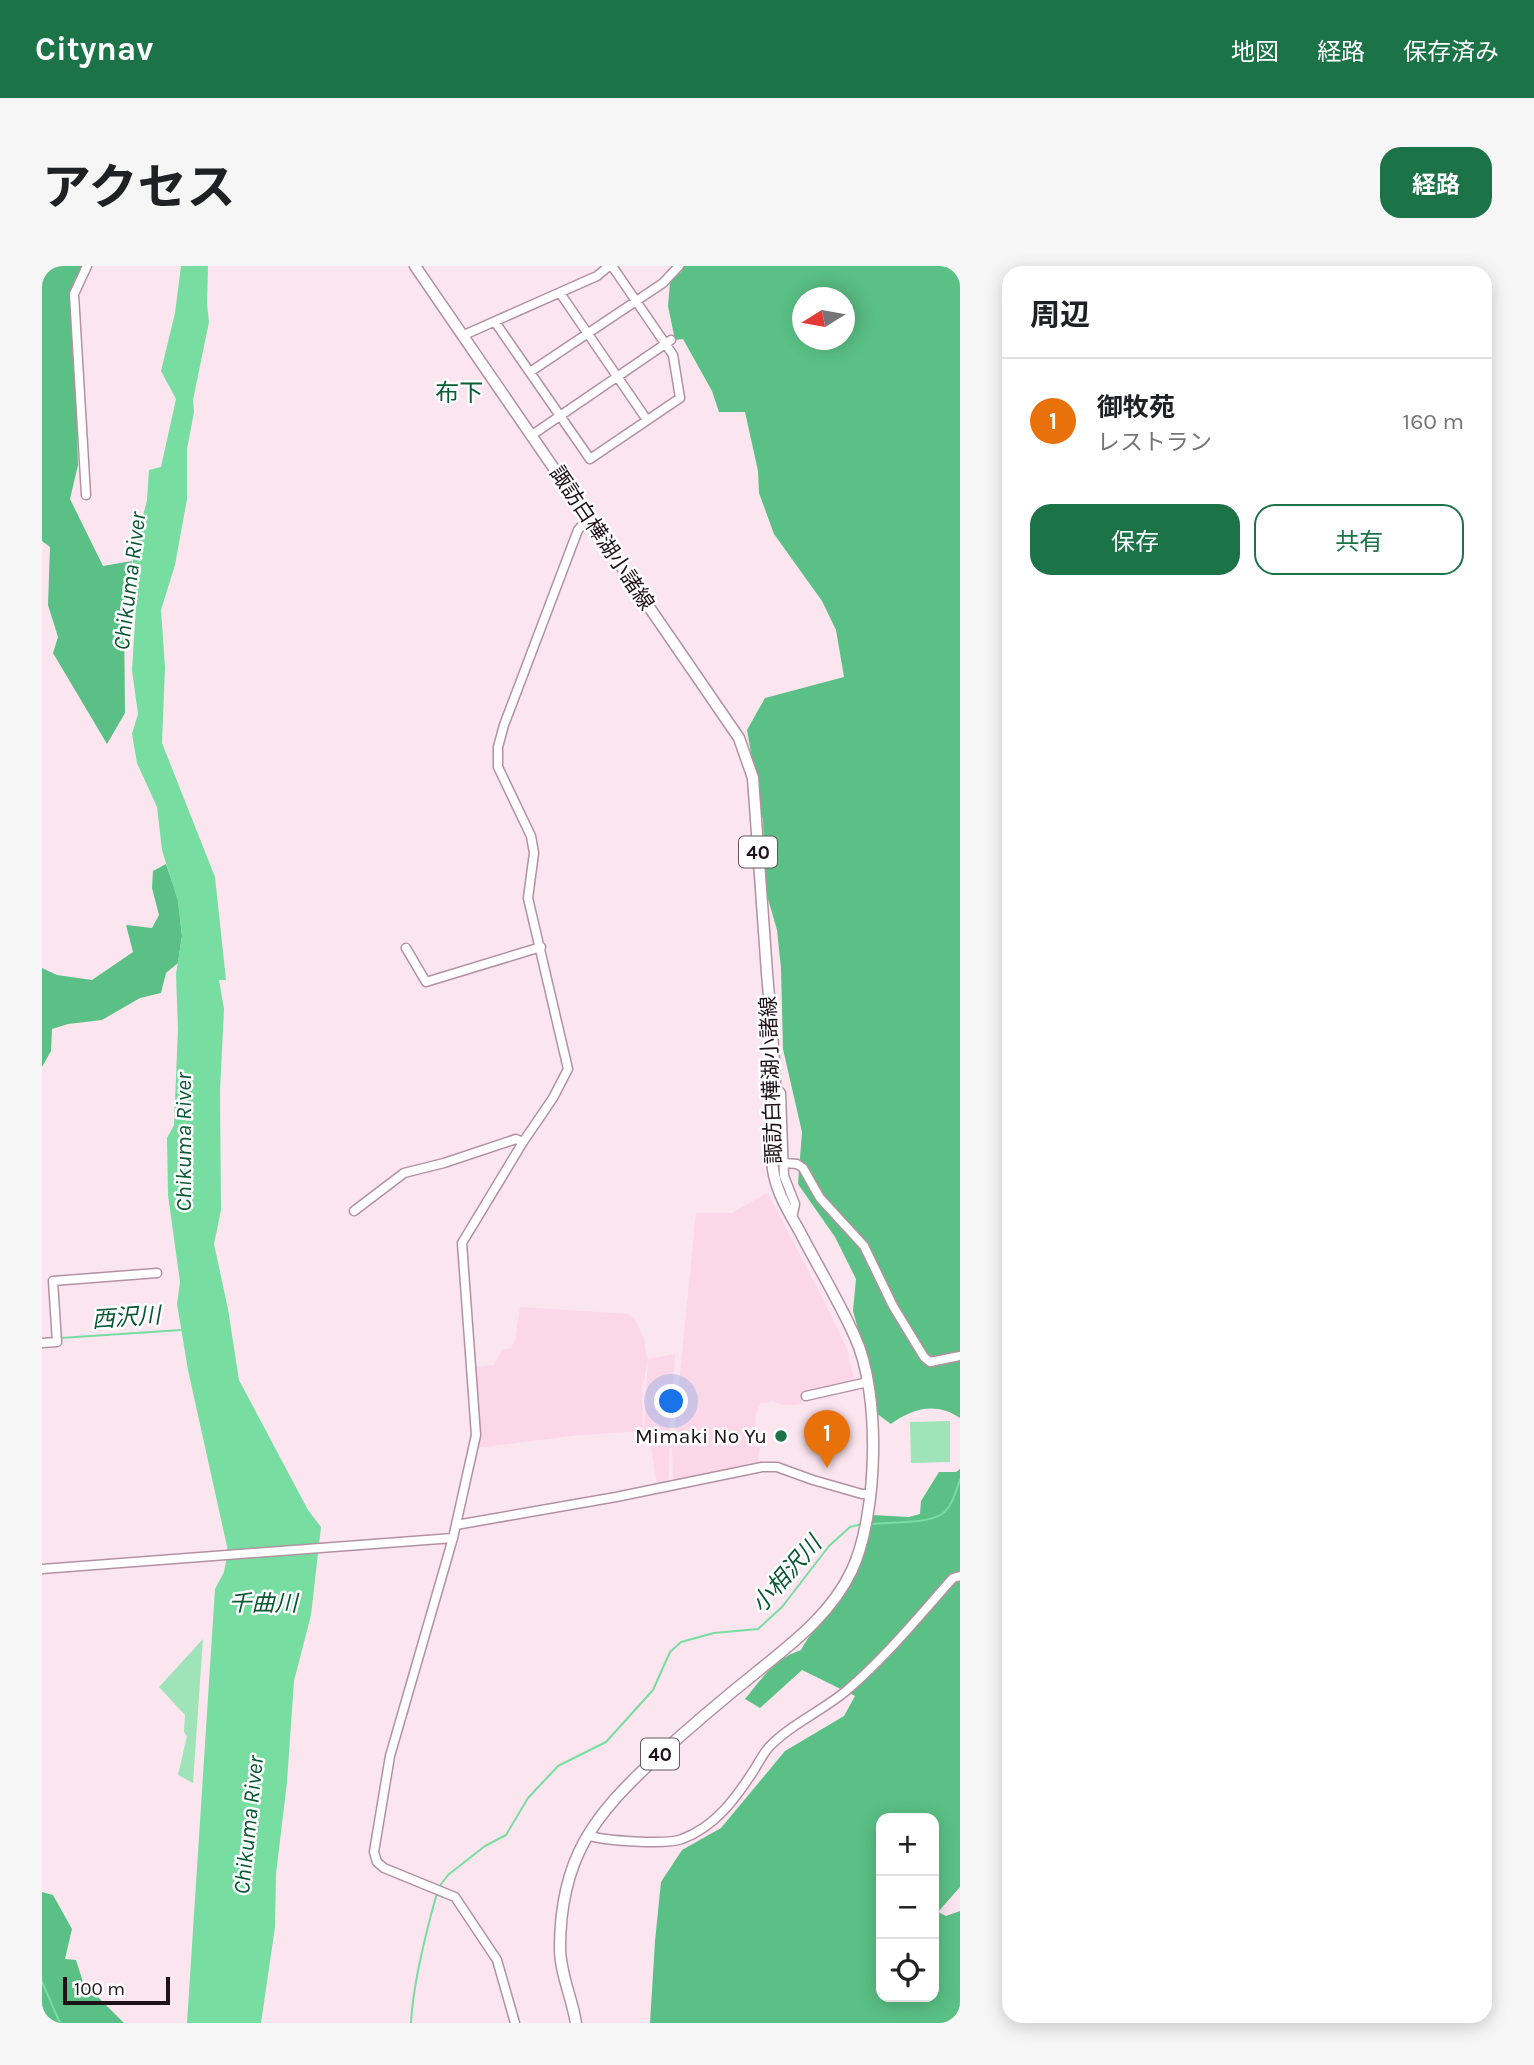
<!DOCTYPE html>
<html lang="ja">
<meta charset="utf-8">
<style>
body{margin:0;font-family:Karla,"Noto Sans JP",sans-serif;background:#f6f6f6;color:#202124}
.controls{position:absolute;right:21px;bottom:21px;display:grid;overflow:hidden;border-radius:14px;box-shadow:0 4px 18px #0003}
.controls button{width:63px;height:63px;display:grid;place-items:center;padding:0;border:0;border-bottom:2px solid #e0e0e0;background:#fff;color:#202124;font:35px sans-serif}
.compass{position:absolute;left:750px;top:21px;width:63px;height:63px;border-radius:50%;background:#fff;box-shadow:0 4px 18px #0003;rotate:259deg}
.scale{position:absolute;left:21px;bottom:18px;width:107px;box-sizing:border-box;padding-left:7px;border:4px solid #1e1117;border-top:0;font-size:19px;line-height:24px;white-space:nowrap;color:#1e1117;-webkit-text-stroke:5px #fff;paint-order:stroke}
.you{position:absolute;left:630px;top:1136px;width:24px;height:24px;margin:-18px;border:5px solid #fff;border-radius:50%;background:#1a73e8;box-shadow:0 0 0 10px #1a73e833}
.badge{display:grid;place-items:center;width:46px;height:46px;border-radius:50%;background:#1c7347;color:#fff;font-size:23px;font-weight:700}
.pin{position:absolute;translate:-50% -58px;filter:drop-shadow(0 2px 4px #0008)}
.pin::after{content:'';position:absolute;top:37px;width:24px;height:21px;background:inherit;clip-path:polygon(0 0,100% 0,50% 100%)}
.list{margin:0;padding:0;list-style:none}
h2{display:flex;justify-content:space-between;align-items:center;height:91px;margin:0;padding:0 28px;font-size:30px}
h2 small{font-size:23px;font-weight:400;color:#757577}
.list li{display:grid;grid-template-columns:46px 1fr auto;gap:21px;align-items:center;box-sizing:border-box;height:126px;padding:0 28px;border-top:2px solid #e0e0e0}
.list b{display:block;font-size:26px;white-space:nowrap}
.list p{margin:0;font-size:23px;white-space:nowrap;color:#757577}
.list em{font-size:23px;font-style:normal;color:#757577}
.actions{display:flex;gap:14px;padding:21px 28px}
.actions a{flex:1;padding:16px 0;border:2px solid #1c7347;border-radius:21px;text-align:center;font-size:24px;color:#1c7347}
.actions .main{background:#1c7347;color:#fff}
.icon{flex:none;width:38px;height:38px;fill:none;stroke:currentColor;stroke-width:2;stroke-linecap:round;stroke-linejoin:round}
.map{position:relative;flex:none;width:918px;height:1757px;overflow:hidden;border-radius:21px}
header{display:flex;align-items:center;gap:42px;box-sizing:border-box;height:98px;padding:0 35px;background:#1c7347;color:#fff}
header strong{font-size:33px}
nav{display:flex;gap:38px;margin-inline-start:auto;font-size:24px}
.intro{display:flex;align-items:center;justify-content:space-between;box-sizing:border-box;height:168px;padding:0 42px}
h1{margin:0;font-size:49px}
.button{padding:18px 32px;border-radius:21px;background:#1c7347;color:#fff;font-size:24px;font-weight:700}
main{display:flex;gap:42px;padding:0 42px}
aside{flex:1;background:#fff;border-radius:21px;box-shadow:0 4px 18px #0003}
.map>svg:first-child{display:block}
</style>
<header>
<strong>Citynav</strong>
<nav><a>地図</a><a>経路</a><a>保存済み</a></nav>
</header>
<div class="intro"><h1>アクセス</h1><a class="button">経路</a></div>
<main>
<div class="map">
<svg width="918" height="1757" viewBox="0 0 918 1757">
<rect width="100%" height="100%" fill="#fbe5ef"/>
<path fill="#fbd7e8" d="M723,928H726L782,1035L805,1083L815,1128L812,1125L760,1134V1138L752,1139H741L731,1135L724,1137L719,1136L714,1149L712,1180L718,1181L716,1194L723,1197L633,1215L631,1212L630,1184L635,1140H628L627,1215L615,1218L608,1174L602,1165L606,1093L600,1123L601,1165L537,1169L435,1182L438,1165L433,1101L452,1099L460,1084L469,1082L473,1074L478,1041L587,1048L592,1052L602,1072L605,1093L633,1088L630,1137L635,1138L654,947H690Z"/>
<path fill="#9fe3b8" d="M908,1155V1196L869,1197L868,1156Z
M161,1373L151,1517L136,1509L145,1470L142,1466L143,1449L117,1421Z"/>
<path fill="#5ac085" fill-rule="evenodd" d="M0,0H43L31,40L36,199L28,233L61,300L90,295L82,345L83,447L65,478L11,387L16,371L6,339L8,281L0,275Z
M641,0H918V1152C894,1136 871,1142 849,1158L834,1147L827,1103L811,1045L814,1013L793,971L756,918L760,866L741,783L739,702L735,664L724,626L721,555L705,464L723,432L802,411L794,364L780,335L732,268L717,227L716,205L703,146H677L670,125L641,73L633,74L626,40L628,16L640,5ZM760,32H802V74H760Z
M124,598L136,633L140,670L136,697L124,707L119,727L98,732L60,754L26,758L10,763L9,785L0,801V702L15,709L50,714L91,686L84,659L110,662L117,649L110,622L111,605Z
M918,1203V1621L896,1646L904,1650L918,1645V1757H608L613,1675L619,1616L640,1584L679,1562L743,1485L802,1450L813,1430L760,1404L718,1442L703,1433C719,1413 734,1392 759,1384C766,1370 776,1361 785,1348C810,1313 821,1292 831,1249L867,1251L878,1248L879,1235L897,1206H914ZM839,1552H892V1731H839Z
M0,1626L11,1629L30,1663L23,1693L34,1694L41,1716L82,1757H0Z"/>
<path fill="#78dda1" d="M139,0H166L165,38L167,56L151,134L152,146L145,183V233L133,299L119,344L123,401L120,477L173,611L184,714H177L182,743L178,825L179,944L172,978L186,1043L197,1114L266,1244L279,1261L269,1349L252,1415L245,1516L234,1608L233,1661L219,1757H145L173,1323L182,1306L186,1285L146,1104L135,1038L138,1016L126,929L125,872L132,859L136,763L134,708L140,670L136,636L120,584L115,541L95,497L90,468L96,448L90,404L94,340L89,317L91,290L105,234L107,204L119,201L134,133L119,105L133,47Z"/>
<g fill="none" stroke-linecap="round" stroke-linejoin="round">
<path stroke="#78dda1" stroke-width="2" d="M19,1072L139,1064
M0,1073L9,1072
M829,1258C847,1256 886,1258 900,1248C910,1241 914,1225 918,1214
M397,1621L406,1609L443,1580L464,1569L486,1532L516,1500L564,1476L611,1424L628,1386L639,1376L672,1367L716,1363L740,1341L787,1280L808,1261L820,1258
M0,1716L18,1757
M369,1757C371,1716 384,1666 395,1627"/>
<defs>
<path id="minor" d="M518,27L605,154
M453,56L548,193L638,132L631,89L570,0
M422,69L555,10L567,0
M488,106L621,17L637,0
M490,169L629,74
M44,229L32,28L45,0
M364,682L384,716L499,681
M734,821L739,827L742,910L753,938L750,952
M742,897L755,898L761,902L778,932L822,980L851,1040L882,1091L888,1096L918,1090
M312,945L362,907L402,897L474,873L481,876
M0,1077L15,1076L11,1015L115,1007
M764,1130L826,1116
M414,1259L574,1231L720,1201H735L771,1214L820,1228H829
M0,1303L411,1272
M545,1569C561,1575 625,1579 640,1573C673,1561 694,1532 712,1504C717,1496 721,1488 727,1481C749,1458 780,1445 804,1425C843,1392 877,1350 911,1312L918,1310
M473,1757L455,1694L413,1631L342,1602L335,1596L332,1586L348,1490L411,1272L434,1169L420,977L481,876L511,832L526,803L486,632L492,587L489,570L456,501V481L462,459L536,264L546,253"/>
<path id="major" d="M373,0L697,472L711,512C716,577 720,642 725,707C728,744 732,781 733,818C735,848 726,880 732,909C736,929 748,948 758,966C776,1001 797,1035 813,1071C839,1127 836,1248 810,1304C790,1347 752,1376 716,1405C681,1433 648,1461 615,1491C552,1549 518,1592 518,1682C518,1707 530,1732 534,1757"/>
</defs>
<use href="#minor" stroke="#b391a1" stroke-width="11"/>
<use href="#major" stroke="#b391a1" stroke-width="13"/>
<use href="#minor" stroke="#fff" stroke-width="8"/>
<use href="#major" stroke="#fff" stroke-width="10"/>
</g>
<circle fill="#1c7347" stroke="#fff" stroke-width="2.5" cx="739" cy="1170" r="7"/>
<g text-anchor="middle" stroke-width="5" stroke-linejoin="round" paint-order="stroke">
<g fill="#fff" stroke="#62585d" stroke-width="2">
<rect x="697" y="570.5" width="38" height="31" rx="5"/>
<rect x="599" y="1472.5" width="38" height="31" rx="5"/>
</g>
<g font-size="19" font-weight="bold" fill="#1e1117">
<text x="716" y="593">40</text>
<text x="618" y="1495">40</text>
</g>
<g font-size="21" fill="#1e1117" stroke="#fff">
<text transform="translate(560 272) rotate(56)" y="7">諏訪白樺湖小諸線</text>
<text transform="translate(729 814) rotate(-92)" y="7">諏訪白樺湖小諸線</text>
</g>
<g font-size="21" fill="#1e1117" stroke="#fff" text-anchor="end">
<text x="725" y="1177">Mimaki No Yu</text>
</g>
<g font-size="23" font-style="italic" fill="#075833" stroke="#fff">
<text transform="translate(87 315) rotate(-83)" y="8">Chikuma River</text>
<text transform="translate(141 876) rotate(-90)" y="8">Chikuma River</text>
<text transform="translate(84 1051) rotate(-4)" y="8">西沢川</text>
<text transform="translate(744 1308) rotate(-49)" y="8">小相沢川</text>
<text x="221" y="1345">千曲川</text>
<text transform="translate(206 1559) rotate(-84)" y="8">Chikuma River</text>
</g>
<g font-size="24" fill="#055d35" stroke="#fff">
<text x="417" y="135">布下</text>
</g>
</g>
</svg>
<div class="controls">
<button>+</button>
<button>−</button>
<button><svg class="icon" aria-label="locate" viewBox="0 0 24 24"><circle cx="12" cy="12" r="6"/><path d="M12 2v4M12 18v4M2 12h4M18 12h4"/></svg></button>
</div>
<svg class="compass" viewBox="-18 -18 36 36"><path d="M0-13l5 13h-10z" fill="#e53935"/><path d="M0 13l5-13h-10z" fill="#757577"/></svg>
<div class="scale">100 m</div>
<div class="you"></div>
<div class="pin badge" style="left:785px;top:1202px;background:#e8710a">1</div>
</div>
<aside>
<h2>周辺<small></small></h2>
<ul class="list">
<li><span class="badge" style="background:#e8710a">1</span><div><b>御牧苑</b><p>レストラン</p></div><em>160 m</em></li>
</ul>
<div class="actions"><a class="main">保存</a><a>共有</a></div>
</aside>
</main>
